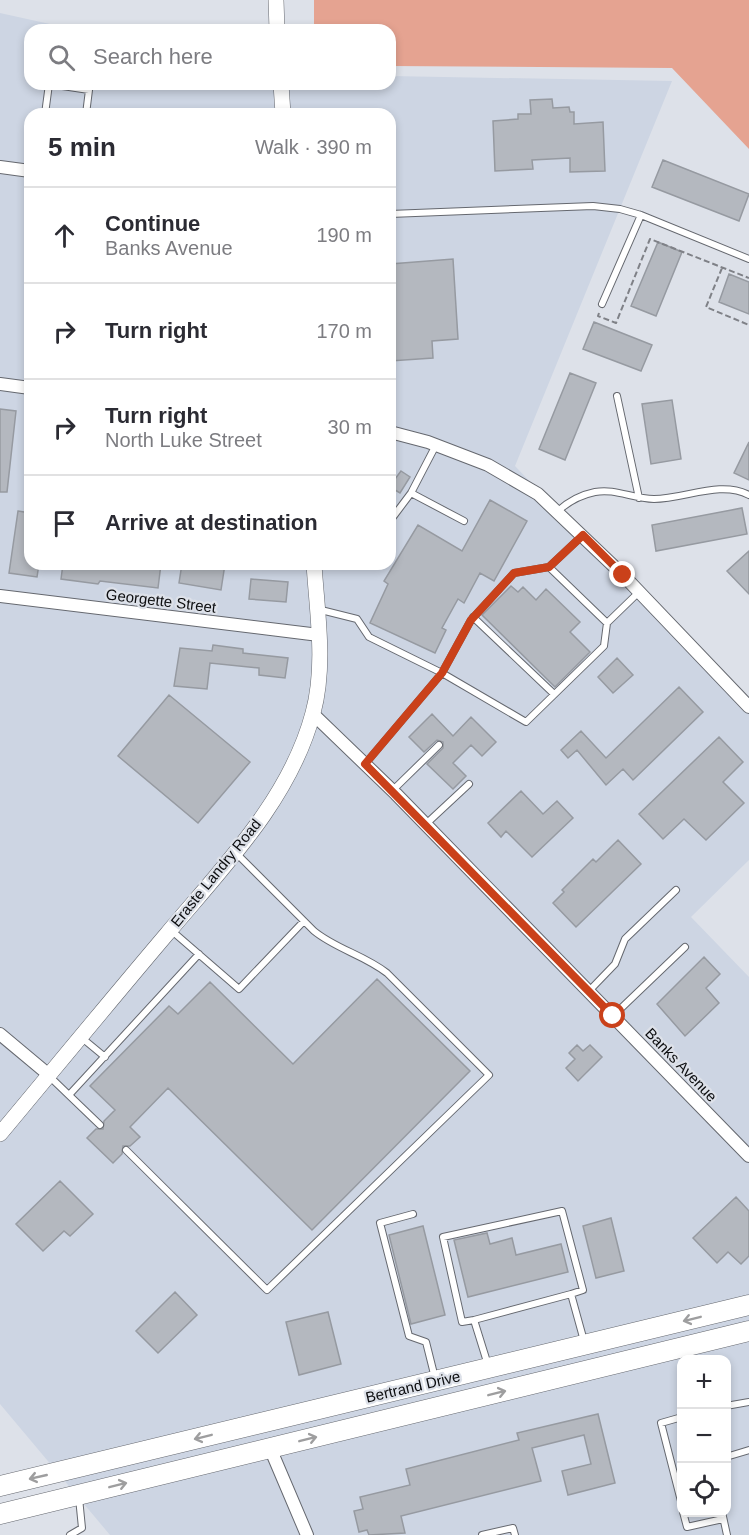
<!DOCTYPE html>
<meta charset="utf-8">
<style>
body{margin:0;font-family:Helvetica,sans-serif;background:#f2f2f3;color:#2b2b33}
.controls{position:absolute;right:18px;bottom:18px;display:grid;overflow:hidden;border-radius:12px;box-shadow:0 3px 9px #0003}
.controls button{width:54px;height:54px;display:grid;place-items:center;padding:0;border:0;border-bottom:2px solid #e1e1e2;background:#fff;color:#2b2b33;font:30px sans-serif}
.stop{position:absolute;width:18px;height:18px;margin:-14px;border:4px solid #ca411a;border-radius:50%;background:#fff}
.stop.end{background:#ca411a;border-color:#fff;box-shadow:0 2px 6px #0008}
.list{margin:0;padding:0;list-style:none}
h2{display:flex;justify-content:space-between;align-items:center;height:78px;margin:0;padding:0 24px;font-size:26px}
h2 small{font-size:20px;font-weight:400;color:#7c7c81}
.list li{display:grid;grid-template-columns:39px 1fr auto;gap:18px;align-items:center;box-sizing:border-box;height:96px;padding:0 24px;border-top:2px solid #e1e1e2}
.list b{display:block;font-size:22px;white-space:nowrap}
.list p{margin:0;font-size:20px;white-space:nowrap;color:#7c7c81}
.list em{font-size:20px;font-style:normal;color:#7c7c81}
.icon{flex:none;width:33px;height:33px;fill:none;stroke:currentColor;stroke-width:2;stroke-linecap:round;stroke-linejoin:round}
.map{position:relative;flex:none;width:749px;height:1535px;overflow:hidden}
.search{position:absolute;background:#fff;box-shadow:0 3px 9px #0003;left:24px;top:24px;width:372px;height:66px;display:flex;align-items:center;gap:15px;box-sizing:border-box;padding:0 21px;border-radius:18px;color:#7c7c81;font-size:22px}
.panel{position:absolute;background:#fff;box-shadow:0 3px 9px #0003;left:24px;top:108px;width:372px;height:462px;border-radius:18px}
.map>svg:first-child{display:block}
</style>
<div class="map">
<svg width="749" height="1535" viewBox="0 0 749 1535">
<rect width="100%" height="100%" fill="#dde1e9"/>
<path fill="#cdd5e3" fill-rule="evenodd" d="M0,13L77,30H30V84H390V76L672,81L515,466L749,711V860L691,917L749,977V1535H110L0,1404ZM30,114H390V564H30ZM682,1360H726V1512H682Z"/>
<path fill="#e5a391" d="M314,0H749V149L672,68L390,66V30H314Z"/>
<path fill="#b4b8bf" stroke="#969aa1" stroke-width="1.5" d="M552,99L553,108L569,107L570,112H574V124L603,122L605,171L570,172V158L532,160L533,169L495,171L493,121L518,119V114H531L530,100Z
M663,160L749,194L739,221L652,187Z
M658,242L682,252L656,316L631,306Z
M453,259L458,339L432,341L433,358L390,361V264Z
M729,274L749,282V314L719,302Z
M594,322L652,345L641,371L583,349Z
M570,373L596,383L565,460L539,449Z
M672,400L681,459L651,464L642,404Z
M0,409L16,411L7,492H0Z
M749,442V480L734,473Z
M401,471L410,477L400,493L390,487V476L395,479Z
M490,500L527,521L494,581L480,573L464,603L458,599L442,628L446,630L435,653L370,623L388,584L384,581L418,525L462,551Z
M742,508L747,534L656,551L652,525Z
M18,511L30,513V564H39L37,577L9,573Z
M749,551V594L727,571Z
M63,564H161L158,588L100,581L98,584L61,579Z
M182,564H225L221,590L179,583Z
M251,579L288,582L286,602L249,599Z
M511,586L518,592L523,587L536,600L546,589L580,622L570,632L590,652L555,687L482,615Z
M213,645L243,649V653L288,658L285,678L259,675V668L210,663L207,689L174,686L180,648L212,651Z
M617,658L633,675L613,693L598,677Z
M679,687L703,712L633,780L623,769L606,785L577,750L568,758L561,750L581,731L606,758Z
M169,695L250,762L198,823L118,756Z
M432,714L453,736L471,717L496,742L482,756L471,745L453,763L466,776L453,789L427,764L443,748V742L437,740L424,752L409,737Z
M719,737L743,762L723,782L744,803L706,840L684,819L663,839L639,814Z
M521,791L543,814L557,801L573,818L532,857L506,831L501,837L488,823Z
M618,840L641,864L576,927L553,903L564,892L562,890L593,859L596,862Z
M704,957L720,974L706,988L719,1003L685,1036L657,1004Z
M377,979L470,1071L312,1230L168,1088L130,1127L140,1137L130,1146H123L122,1154L113,1163L87,1138L96,1129H103L104,1121L115,1110L90,1086L169,1006L178,1014L210,982L293,1064Z
M577,1045L583,1051L590,1045L602,1057L578,1081L566,1068L575,1059L569,1053Z
M60,1181L93,1214L70,1236L64,1231L43,1251L16,1224Z
M736,1197L749,1211V1256L741,1264L728,1252L717,1263L693,1238Z
M611,1218L624,1271L596,1278L583,1226Z
M423,1226L445,1315L411,1324L389,1235Z
M487,1233L490,1244L512,1238L516,1255L561,1244L568,1272L468,1297L454,1240Z
M175,1292L197,1315L158,1353L136,1331Z
M328,1312L341,1364L299,1375L286,1322Z
M598,1414L615,1483L568,1495L562,1471L591,1464L584,1435L532,1448L541,1481L401,1516L405,1533L369,1535L367,1530L359,1532L354,1511L363,1509L360,1497L410,1485L406,1469L519,1440L517,1433Z"/>
<g fill="none" stroke-linecap="round" stroke-linejoin="round">
<defs>
<path id="service" d="M45,114L49,84L89,90L86,114
M390,214L593,206L620,209L641,215L749,259
M602,304L641,215
M617,396L639,498
M411,493L464,521
M558,511C569,501 580,495 595,492C615,488 633,499 654,499C685,499 720,480 749,495
M390,521L411,493L436,445
M582,536L549,567L607,623
M549,567L514,573L471,620L442,673L526,722L604,646L607,623L639,592
M317,609L357,619L369,637L442,673L365,764
M473,617L554,694
M393,790L439,745
M426,824L469,784
M172,931L239,989L304,921
M589,991L615,964L625,939L676,890
M613,1016L685,947
M82,1038L105,1057
M49,1076L100,1125
M69,1095L199,954
M126,1150L267,1290L489,1075L387,973C364,955 336,949 314,931L237,854
M413,1214L380,1223L409,1336L426,1342L435,1378
M474,1320L462,1322L443,1237L562,1211L583,1290L571,1294
M488,1365L474,1320L571,1294L584,1341
M726,1406L749,1402
M682,1417L661,1423L682,1505
M726,1457L749,1450
M683,1512L687,1527L723,1519
M722,1512L727,1535
M70,1535L82,1528L79,1498
M482,1535L513,1528L515,1535"/>
<path id="minor" d="M0,167L30,171
M0,384L30,388
M390,432L428,442L488,465L538,494L623,575L749,707
M0,596L319,635
M313,714L396,794L749,1156
M0,1034L49,1075
M270,1448L307,1535"/>
<path id="tertiary" d="M276,0L277,30
M281,84L283,114
M0,1134C55,1068 110,1001 166,935C222,868 290,800 313,713C326,666 317,612 314,564"/>
<path id="primary" d="M0,1486L749,1305
M0,1514L749,1331"/>
</defs>
<use href="#service" stroke="#65686f" stroke-width="8"/>
<use href="#minor" stroke="#65686f" stroke-width="14"/>
<use href="#tertiary" stroke="#65686f" stroke-width="16"/>
<use href="#primary" stroke="#65686f" stroke-width="21"/>
<path stroke="#7f8187" stroke-width="2" stroke-dasharray="6 3" stroke-linecap="butt" d="M722,268L706,307L749,325
M599,313L598,316L616,323L650,239L749,278"/>
<use href="#service" stroke="#fff" stroke-width="6"/>
<use href="#minor" stroke="#fff" stroke-width="12"/>
<use href="#tertiary" stroke="#fff" stroke-width="15"/>
<use href="#primary" stroke="#fff" stroke-width="20"/>
</g>
<defs><path id="oneway-shaft" d="M-6 0H5M1.5-3L5.5 0L1.5 3" fill="none" stroke-width="1.6" stroke-linecap="round" stroke-linejoin="round" transform="scale(1.5)"/></defs>
<g stroke="#9e9e9f">
<use href="#oneway-shaft" transform="translate(692 1319) rotate(166)"/>
<use href="#oneway-shaft" transform="translate(497 1393) rotate(-14)"/>
<use href="#oneway-shaft" transform="translate(203 1437) rotate(166)"/>
<use href="#oneway-shaft" transform="translate(308 1439) rotate(-14)"/>
<use href="#oneway-shaft" transform="translate(38 1477) rotate(167)"/>
<use href="#oneway-shaft" transform="translate(118 1485) rotate(-14)"/>
</g>
<g fill="none" stroke-linecap="round" stroke-linejoin="round">
<path stroke="#ca411a" stroke-width="8" d="M613,1016L365,764L442,673L471,620L514,573L549,567L583,535L623,575"/>
</g>
<g text-anchor="middle" stroke-width="4.5" stroke-linejoin="round" paint-order="stroke">
<g font-size="15" fill="#0c0d0f" stroke="#dde1e9">
<text transform="translate(161 601) rotate(7)" y="5">Georgette Street</text>
<text transform="translate(216 873) rotate(-51)" y="5">Eraste Landry Road</text>
<text transform="translate(681 1065) rotate(46)" y="5">Banks Avenue</text>
<text transform="translate(413 1387) rotate(-13)" y="5">Bertrand Drive</text>
</g>
</g>
</svg>
<div class="controls">
<button>+</button>
<button>−</button>
<button><svg class="icon" aria-label="locate" viewBox="0 0 24 24"><circle cx="12" cy="12" r="6"/><path d="M12 2v4M12 18v4M2 12h4M18 12h4"/></svg></button>
</div>
<div class="stop" style="left:613px;top:1016px"></div>
<div class="stop end" style="left:623px;top:575px"></div>
<div class="search"><svg class="icon" aria-label="search" viewBox="0 0 24 24"><circle cx="10" cy="10" r="6"/><path d="M15 15l6 6"/></svg>Search here</div>
<section class="panel">
<h2>5 min<small>Walk · 390 m</small></h2>
<ul class="list">
<li><svg class="icon" aria-label="ahead" viewBox="0 0 24 24"><path d="M12 20V5M6 11l6-6 6 6"/></svg><div><b>Continue</b><p>Banks Avenue</p></div><em>190 m</em></li>
<li><svg class="icon" aria-label="right" viewBox="0 0 24 24"><path d="M7 20v-9h11M14 6l5 5-5 5"/></svg><div><b>Turn right</b></div><em>170 m</em></li>
<li><svg class="icon" aria-label="right" viewBox="0 0 24 24"><path d="M7 20v-9h11M14 6l5 5-5 5"/></svg><div><b>Turn right</b><p>North Luke Street</p></div><em>30 m</em></li>
<li><svg class="icon" aria-label="arrive" viewBox="0 0 24 24"><path d="M6 21V4h12l-3 4 3 4H6"/></svg><div><b>Arrive at destination</b></div></li>
</ul>
</section>
</div>
